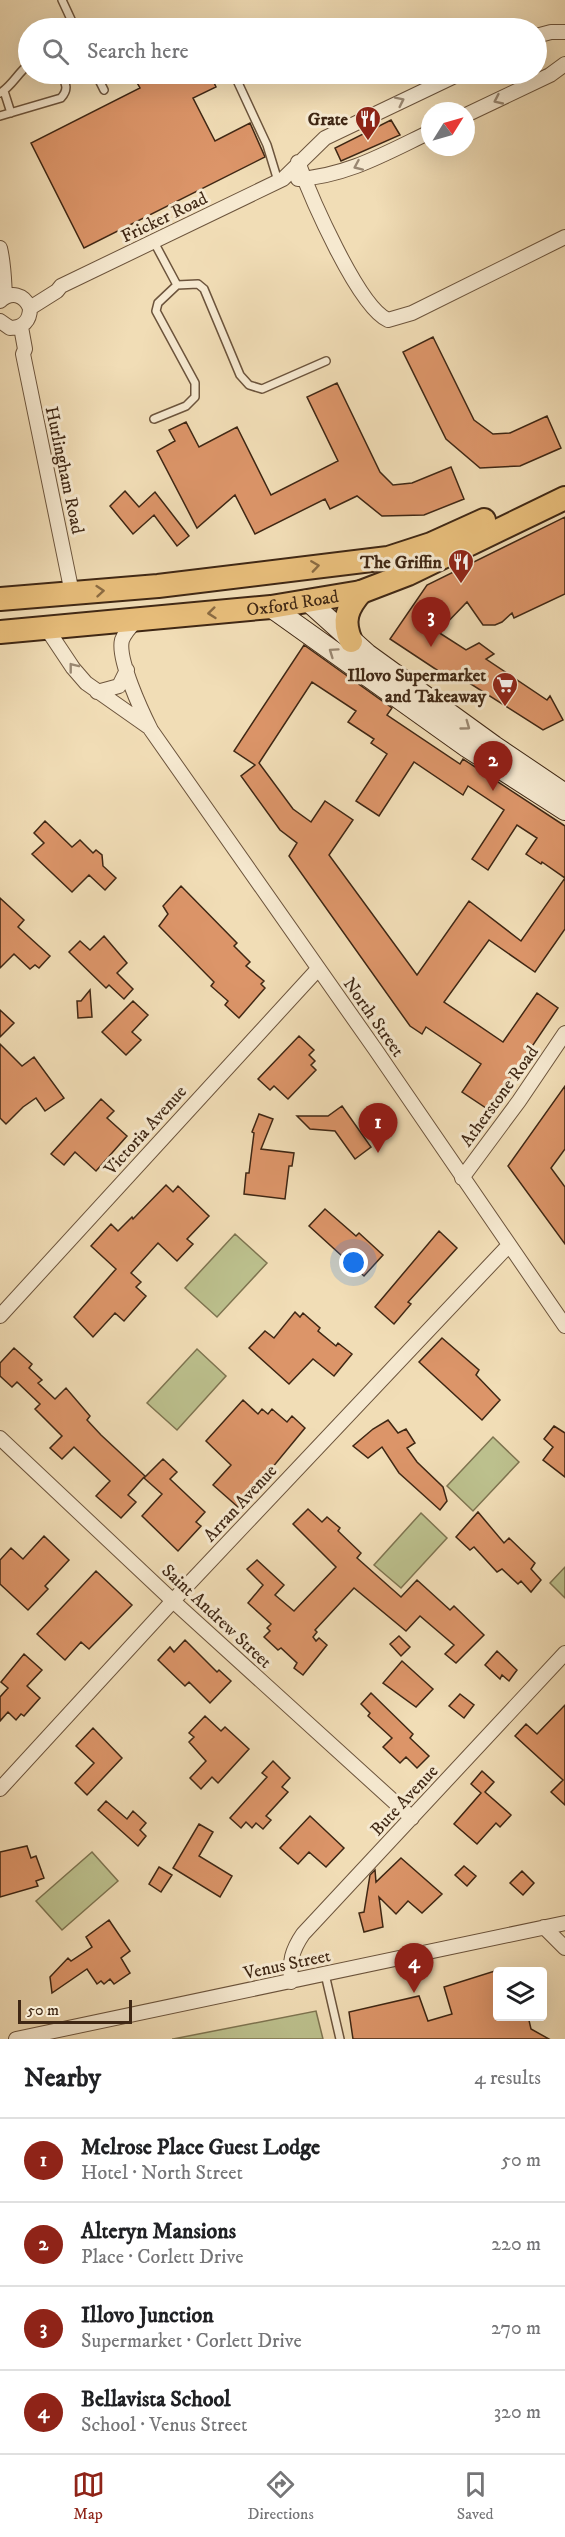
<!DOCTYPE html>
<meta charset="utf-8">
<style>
body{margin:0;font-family:"IM FELL DW Pica",serif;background:#f6f6f6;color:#202124}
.controls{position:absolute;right:18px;bottom:18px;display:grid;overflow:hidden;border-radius:6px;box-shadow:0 6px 24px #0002}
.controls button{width:54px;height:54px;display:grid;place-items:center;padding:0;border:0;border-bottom:2px solid #e0e0e0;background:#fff;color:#202124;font:30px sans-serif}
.compass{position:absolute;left:421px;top:102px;width:54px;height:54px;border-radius:50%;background:#fff;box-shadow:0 6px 24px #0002;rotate:53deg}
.scale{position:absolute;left:18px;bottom:15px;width:114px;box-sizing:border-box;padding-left:6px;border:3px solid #3f2714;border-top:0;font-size:16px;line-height:21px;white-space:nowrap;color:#3f2714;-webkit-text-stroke:4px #f6e9d0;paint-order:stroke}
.you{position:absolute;left:354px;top:1263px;width:21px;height:21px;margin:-15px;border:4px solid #fff;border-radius:50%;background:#1a73e8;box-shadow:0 0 0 9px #1a73e833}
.badge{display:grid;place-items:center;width:39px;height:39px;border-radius:50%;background:#8f2418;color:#fff;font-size:20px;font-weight:700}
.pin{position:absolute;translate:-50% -50px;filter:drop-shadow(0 2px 3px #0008)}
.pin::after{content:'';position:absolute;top:32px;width:21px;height:18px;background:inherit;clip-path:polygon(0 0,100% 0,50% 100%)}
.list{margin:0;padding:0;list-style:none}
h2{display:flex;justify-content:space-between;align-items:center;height:78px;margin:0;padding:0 24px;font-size:26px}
h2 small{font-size:20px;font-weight:400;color:#757577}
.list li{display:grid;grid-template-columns:39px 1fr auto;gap:18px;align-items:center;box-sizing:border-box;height:84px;padding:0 24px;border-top:2px solid #e0e0e0}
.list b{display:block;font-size:22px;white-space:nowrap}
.list p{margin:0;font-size:20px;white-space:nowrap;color:#757577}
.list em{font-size:20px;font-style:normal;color:#757577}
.icon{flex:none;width:33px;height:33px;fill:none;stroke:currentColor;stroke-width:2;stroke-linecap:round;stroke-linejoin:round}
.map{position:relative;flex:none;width:565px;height:2039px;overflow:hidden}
.search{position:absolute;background:#fff;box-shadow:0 6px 24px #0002;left:18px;right:18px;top:18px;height:66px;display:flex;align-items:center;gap:15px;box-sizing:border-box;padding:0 21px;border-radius:33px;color:#757577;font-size:22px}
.sheet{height:414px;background:#fff}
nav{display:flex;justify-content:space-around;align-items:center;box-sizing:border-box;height:84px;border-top:2px solid #e0e0e0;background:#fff;font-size:16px;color:#757577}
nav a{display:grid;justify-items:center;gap:3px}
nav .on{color:#8f2418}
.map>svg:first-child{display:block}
</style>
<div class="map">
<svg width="565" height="2039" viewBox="0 0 565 2039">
<rect width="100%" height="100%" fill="#f1ddb6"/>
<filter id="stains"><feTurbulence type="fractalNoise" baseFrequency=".00333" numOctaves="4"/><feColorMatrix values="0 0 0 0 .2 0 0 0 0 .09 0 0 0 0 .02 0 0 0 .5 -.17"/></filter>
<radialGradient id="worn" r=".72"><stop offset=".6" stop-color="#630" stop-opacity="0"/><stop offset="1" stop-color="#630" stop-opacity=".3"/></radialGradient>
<path fill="#bcc08d" stroke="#7e7450" stroke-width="1.5" d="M235,1234L267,1263L217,1317L185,1288Z
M197,1349L226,1376L177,1430L147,1403Z
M493,1437L519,1462L473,1511L447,1486Z
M421,1513L447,1538L401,1588L374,1565Z
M565,1567V1598L550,1583Z
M92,1852L118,1881L62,1930L36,1901Z
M316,2011L323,2039H172H173Z"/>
<path fill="#dc9569" stroke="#3f2714" stroke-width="1.5" d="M151,74H210L216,87L193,98L215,141L250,123L265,157L84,248L31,143L140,88L136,81Z
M391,120L400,135L341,161L335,148Z
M433,337L474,420L493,434L510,433L547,416L561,448L520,466L480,468L446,439L403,352Z
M337,383L380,472L393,485L412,483L451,467L464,499L424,515L382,516L357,496L330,509L325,499L255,534L235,495L197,528L157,451L175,441L169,430L186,422L199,447L237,427L271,495L338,461L307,397Z
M125,491L139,507L155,492L189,536L177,546L154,515L133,534L110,506Z
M565,517V594L514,618L512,613L502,622L495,625H483L467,602L438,632L466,650L479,643L494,654L486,659L547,700L550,696L563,720L543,730L452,672L446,676L390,639L427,585Z
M304,645L392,708L387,715L460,764L463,759L565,826V878L542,862L541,864L526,854L537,838L517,825L488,870L472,859L504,810L468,786L463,795L414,762L379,816L356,801L387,754L371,743L374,739L348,722L356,711L312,682L259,763L293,809L311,822L325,801L353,820L329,855L417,975L469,901L521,941L565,878V929L535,972L489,940L444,1002L503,1042L537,993L558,1008L489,1110L462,1092L481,1064L426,1027L422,1034L410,1026L289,856L297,843L280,830L241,776L255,765L234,751Z
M45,821L72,847L80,840L93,853L96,850L102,855L103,866L116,878L105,890L89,875L72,892L32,854L44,843L34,833Z
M181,886L237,943L234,946L250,962L246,966L264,981L261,984L265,988L239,1018L225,1005L228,1001L211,986L214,982L159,926L168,914L163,906Z
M0,898L24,920L18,927L50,956L39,968L35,965L30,969L14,954L0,968Z
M104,936L127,963L117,973L133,989L124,999L109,985L106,988L69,952L80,941L90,950Z
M90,990L92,1017L78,1018L77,1001H81Z
M133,1001L148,1015L132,1032L141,1040L126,1055L102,1032Z
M0,1010L14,1023L0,1037Z
M299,1036L314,1050L309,1055L315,1061L311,1065L316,1070L288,1099L274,1086L270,1090L258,1079Z
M0,1044L22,1066L34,1057L64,1098L45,1111L36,1098L23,1107L6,1124L0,1118Z
M565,1086V1149L551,1168L565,1187V1244L508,1166Z
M101,1099L114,1111L107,1118L127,1136L96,1171L75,1152L64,1165L51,1154Z
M342,1106L371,1147L355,1159L335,1131L310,1129L297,1116H328Z
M259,1114L273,1119L261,1149L294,1153L292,1166H289L285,1199L244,1194L246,1173H249L254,1133L252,1132Z
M166,1185L173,1192L178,1186L209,1216L187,1239L193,1244L177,1261L158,1243L131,1273L141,1282L136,1287L146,1296L124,1321L115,1313L93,1337L74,1317L116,1269L91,1246L111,1224L118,1231L132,1217L133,1219Z
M325,1209L356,1236L359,1233L383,1255L364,1276L309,1226Z
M439,1231L457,1248L408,1302L411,1304L394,1324L375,1307Z
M295,1312L300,1317L303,1313L320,1328L318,1331L336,1346L338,1343L352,1354L334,1376L313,1359L289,1384L249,1348L265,1331L274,1338Z
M442,1338L479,1370L476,1375L500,1400L482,1420L419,1362Z
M14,1348L32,1364L29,1368L42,1380L38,1383L55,1399L66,1388L90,1416L87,1420L101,1435L145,1476L128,1495L136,1502L121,1518L96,1496L110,1481L74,1447L62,1459L50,1448L62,1436L35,1409L40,1404L17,1382L12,1387L0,1376V1363Z
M243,1400L258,1414L262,1409L268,1414L272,1409L287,1422L292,1416L305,1428L272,1468L270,1466L244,1495L247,1498L238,1507L213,1485L231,1465L206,1441Z
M388,1420L398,1433L406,1429L415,1443L407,1448L417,1462L443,1487L447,1501L440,1510L399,1473L382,1447L368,1458L353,1446L373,1429Z
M554,1426L565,1433V1477L543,1460L553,1447L544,1439Z
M163,1459L177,1472L170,1479L205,1512L196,1522L201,1526L178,1551L142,1516L162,1494L144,1478Z
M308,1509L322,1522L327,1517L340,1528L338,1531L361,1553L357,1558L401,1597L417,1580L450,1610L454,1606L484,1635L456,1663L445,1654L454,1645L420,1616L406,1631L354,1588L315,1630L317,1632L313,1637L316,1641L319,1638L327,1645L303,1675L294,1668L297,1663L281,1648L278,1650L264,1637L270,1631L267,1628L271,1624L248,1603L263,1585L247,1569L257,1560L284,1585L275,1595L294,1611L336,1567L293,1524Z
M478,1512L504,1543L509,1538L535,1563L531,1569L541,1580L531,1592L521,1581L518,1584L502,1569L497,1572L474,1547L470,1550L456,1537Z
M44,1536L69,1560L45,1586L48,1589L28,1610L0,1584V1560L11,1548L23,1559Z
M96,1571L132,1605L89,1649L81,1642L65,1660L37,1634Z
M399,1636L410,1647L401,1656L390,1644Z
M185,1640L217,1672L219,1670L231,1681L210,1703L189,1682L185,1686L158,1660L170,1647L174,1652Z
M497,1651L517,1670L509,1681L502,1675L500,1679L485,1665Z
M24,1654L42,1670L27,1686L40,1698L24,1716L21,1714L16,1720L8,1712L0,1721V1697L8,1688L1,1682Z
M402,1661L433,1689L416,1707L383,1683Z
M371,1693L413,1734L410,1738L429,1756L417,1768L406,1757L400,1763L383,1747L392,1738L368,1716L370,1713L361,1704Z
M460,1694L474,1705L464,1718L449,1706Z
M565,1705V1805L551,1792L563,1780L515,1736L526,1724L537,1734Z
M205,1716L221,1731L225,1727L249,1749L218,1783L212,1777L201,1789L190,1778L206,1761L189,1742L194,1737L189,1733Z
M93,1728L122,1758L87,1795L75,1783L94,1763L76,1746Z
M273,1761L290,1778L282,1787L288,1792L266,1816L271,1820L263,1829L256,1823L252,1828L246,1822L241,1828L230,1818L267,1777L262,1773Z
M482,1771L494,1782L485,1792L511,1815L500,1827L496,1823L477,1844L454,1824L481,1793L471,1784Z
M106,1801L127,1819L133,1811L146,1823L140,1830L146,1836L138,1846L98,1810Z
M310,1816L344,1848L326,1867L309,1852L298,1864L280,1848Z
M199,1824L213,1832L199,1856L232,1876L220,1897L173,1868Z
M27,1846L31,1858L36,1856L44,1878L36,1881L38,1886L0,1897V1852Z
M401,1858L442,1894L422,1913L408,1901L396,1914L379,1897L383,1927L364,1932L359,1913L364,1912L370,1875L375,1870L376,1882Z
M464,1866L476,1876L467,1886L455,1875Z
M159,1867L172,1875L161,1892L149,1884Z
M522,1871L534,1883L523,1895L510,1883Z
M109,1920L130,1951L121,1958L130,1973L114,1984L110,1979L104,1984L101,1981L97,1984L87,1969L52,1993L50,1977L68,1958L71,1961L92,1947L86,1937Z
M498,1970V2016H528L531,2029L549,2039H353L349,2012L419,1996L428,2021L452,2014L444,1987Z"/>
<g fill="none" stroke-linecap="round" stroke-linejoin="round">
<defs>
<path id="lane" d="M62,0L75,28
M188,28L204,25L209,28
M96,74L104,90
M234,74L267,145L278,181
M4,91L11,113
M0,93C11,87 18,73 28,65
M0,116L61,98C69,89 66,84 61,74
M154,242L177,285L198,284L204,289L240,375L249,385L262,389L326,361
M154,419L186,406L195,397V383L156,311L158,303L177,285
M325,1974L340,2039"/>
<path id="street" d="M536,36L551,32H565
M466,115L550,75L565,64
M298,162C310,195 358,307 388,320L412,313L565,237
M298,179C347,176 386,153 430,132
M0,248C4,265 4,279 5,296
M0,301C11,291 24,294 30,308C30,321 23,328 10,328L0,321
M30,308L57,291L61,286L283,179L325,138L459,74
M21,327L25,349L23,354L72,593
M136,621C131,626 125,632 122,640C117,659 142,712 151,730L375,1049L565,1326
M45,626L73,668L86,683L150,728
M97,692L119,686L127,670
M462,1178L519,1101L565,1033
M0,1316L318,969
M0,1438L173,1601L412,1818
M0,1789L182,1591L509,1245
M544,1927L565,1948
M291,1982C289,1962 292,1950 303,1934L565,1653
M16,2039L565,1923"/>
<path id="secondary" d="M307,600L367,654L494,746L565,794
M271,607L467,747L565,810"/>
<g id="primary">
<path d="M0,599L158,586L388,558L431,544L484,520"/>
<path id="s1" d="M0,632L271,607L361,592L408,574L565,498"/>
<path d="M351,641C342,621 347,608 361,592"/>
</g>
</defs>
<use href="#lane" stroke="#6c543c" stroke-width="10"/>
<use href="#street" stroke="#6c543c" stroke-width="16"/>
<use href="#secondary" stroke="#3f2714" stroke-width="22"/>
<use href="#primary" stroke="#3f2714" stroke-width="26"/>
<use href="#lane" stroke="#f6e9d0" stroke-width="7"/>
<use href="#street" stroke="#f6e9d0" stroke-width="14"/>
<use href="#secondary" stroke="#f6e9d0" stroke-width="20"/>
<use href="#primary" stroke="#e8be7b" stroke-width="22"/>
</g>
<defs><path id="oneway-chevron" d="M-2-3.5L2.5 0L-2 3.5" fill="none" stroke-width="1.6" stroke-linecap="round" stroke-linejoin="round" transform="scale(1.5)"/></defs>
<g stroke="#9a8872">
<use href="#oneway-chevron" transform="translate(498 100) rotate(155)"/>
<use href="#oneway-chevron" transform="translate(400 101) rotate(-26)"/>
<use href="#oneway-chevron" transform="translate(358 166) rotate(156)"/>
<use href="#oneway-chevron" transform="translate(333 652) rotate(-145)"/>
<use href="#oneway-chevron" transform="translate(73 667) rotate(-128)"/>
<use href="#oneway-chevron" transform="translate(466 726) rotate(36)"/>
</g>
<g stroke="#8b6b42">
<use href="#oneway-chevron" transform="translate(315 566) rotate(-8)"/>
<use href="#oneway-chevron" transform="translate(100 591) rotate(-5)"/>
<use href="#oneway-chevron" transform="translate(212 613) rotate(174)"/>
</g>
<defs>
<symbol id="restaurant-pin" viewBox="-11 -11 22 30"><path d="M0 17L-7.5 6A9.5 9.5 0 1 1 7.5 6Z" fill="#8f2418" stroke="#f6e9d0"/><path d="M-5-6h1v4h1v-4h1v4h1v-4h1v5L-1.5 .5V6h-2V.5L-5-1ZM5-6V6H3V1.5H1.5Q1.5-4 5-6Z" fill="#fff"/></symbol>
<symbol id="supermarket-pin" viewBox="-11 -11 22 30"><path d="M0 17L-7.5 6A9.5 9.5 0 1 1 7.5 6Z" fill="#8f2418" stroke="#f6e9d0"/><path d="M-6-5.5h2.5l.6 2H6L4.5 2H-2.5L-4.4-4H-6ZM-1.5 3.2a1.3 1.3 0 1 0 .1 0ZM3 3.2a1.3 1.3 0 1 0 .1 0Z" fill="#fff"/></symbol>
</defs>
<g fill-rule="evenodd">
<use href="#restaurant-pin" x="353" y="104" width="30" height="40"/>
<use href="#restaurant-pin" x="446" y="547" width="30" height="40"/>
<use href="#supermarket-pin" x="490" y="670" width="30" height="40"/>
</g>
<g text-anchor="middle" stroke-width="6" stroke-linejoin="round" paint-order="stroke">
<g font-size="18" font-weight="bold" fill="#3f2714" stroke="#f6e9d0" text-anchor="end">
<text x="348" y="125">Grate</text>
<text x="442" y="568">The Griffin</text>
<text x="486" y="681">Illovo Supermarket<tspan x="486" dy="21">and Takeaway</tspan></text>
</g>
<g font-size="18" fill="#3f2714" stroke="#f6e9d0">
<text transform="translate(164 217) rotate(-26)" y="6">Fricker Road</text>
<text transform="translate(65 470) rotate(78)" y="6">Hurlingham Road</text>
<text dy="6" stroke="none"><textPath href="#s1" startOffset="294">Oxford Road</textPath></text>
<text transform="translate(374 1017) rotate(55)" y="6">North Street</text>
<text transform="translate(499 1096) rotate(-54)" y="6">Atherstone Road</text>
<text transform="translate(145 1130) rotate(-48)" y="6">Victoria Avenue</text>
<text transform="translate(240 1503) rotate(-47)" y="6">Arran Avenue</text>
<text transform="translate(217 1616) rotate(43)" y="6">Saint Andrew Street</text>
<text transform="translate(404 1800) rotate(-47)" y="6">Bute Avenue</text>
<text transform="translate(287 1964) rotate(-12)" y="6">Venus Street</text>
</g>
</g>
<rect width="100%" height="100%" filter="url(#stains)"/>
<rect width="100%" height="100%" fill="url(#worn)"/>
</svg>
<div class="controls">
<button><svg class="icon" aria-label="layers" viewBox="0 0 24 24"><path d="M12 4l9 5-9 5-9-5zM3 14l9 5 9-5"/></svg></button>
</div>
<svg class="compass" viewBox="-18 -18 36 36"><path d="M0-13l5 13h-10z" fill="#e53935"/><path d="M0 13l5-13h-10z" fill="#757577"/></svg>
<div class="scale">50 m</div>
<div class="you"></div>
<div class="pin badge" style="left:378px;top:1153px">1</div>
<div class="pin badge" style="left:493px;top:791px">2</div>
<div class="pin badge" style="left:431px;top:647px">3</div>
<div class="pin badge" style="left:414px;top:1993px">4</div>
<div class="search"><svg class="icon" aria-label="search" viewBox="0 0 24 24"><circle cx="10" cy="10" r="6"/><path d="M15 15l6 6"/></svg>Search here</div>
</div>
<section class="sheet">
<h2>Nearby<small>4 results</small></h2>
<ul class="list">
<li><span class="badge">1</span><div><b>Melrose Place Guest Lodge</b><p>Hotel · North Street</p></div><em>50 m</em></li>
<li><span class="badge">2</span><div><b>Alteryn Mansions</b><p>Place · Corlett Drive</p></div><em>220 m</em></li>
<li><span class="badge">3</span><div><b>Illovo Junction</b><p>Supermarket · Corlett Drive</p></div><em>270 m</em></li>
<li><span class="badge">4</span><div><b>Bellavista School</b><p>School · Venus Street</p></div><em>320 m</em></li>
</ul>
</section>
<nav>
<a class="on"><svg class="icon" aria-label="map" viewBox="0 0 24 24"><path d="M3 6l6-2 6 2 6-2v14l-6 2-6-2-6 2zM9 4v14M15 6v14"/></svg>Map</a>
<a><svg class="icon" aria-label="directions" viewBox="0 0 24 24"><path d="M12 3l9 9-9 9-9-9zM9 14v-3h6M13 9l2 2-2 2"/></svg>Directions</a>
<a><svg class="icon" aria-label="saved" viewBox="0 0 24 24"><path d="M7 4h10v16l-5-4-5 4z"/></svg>Saved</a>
</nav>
